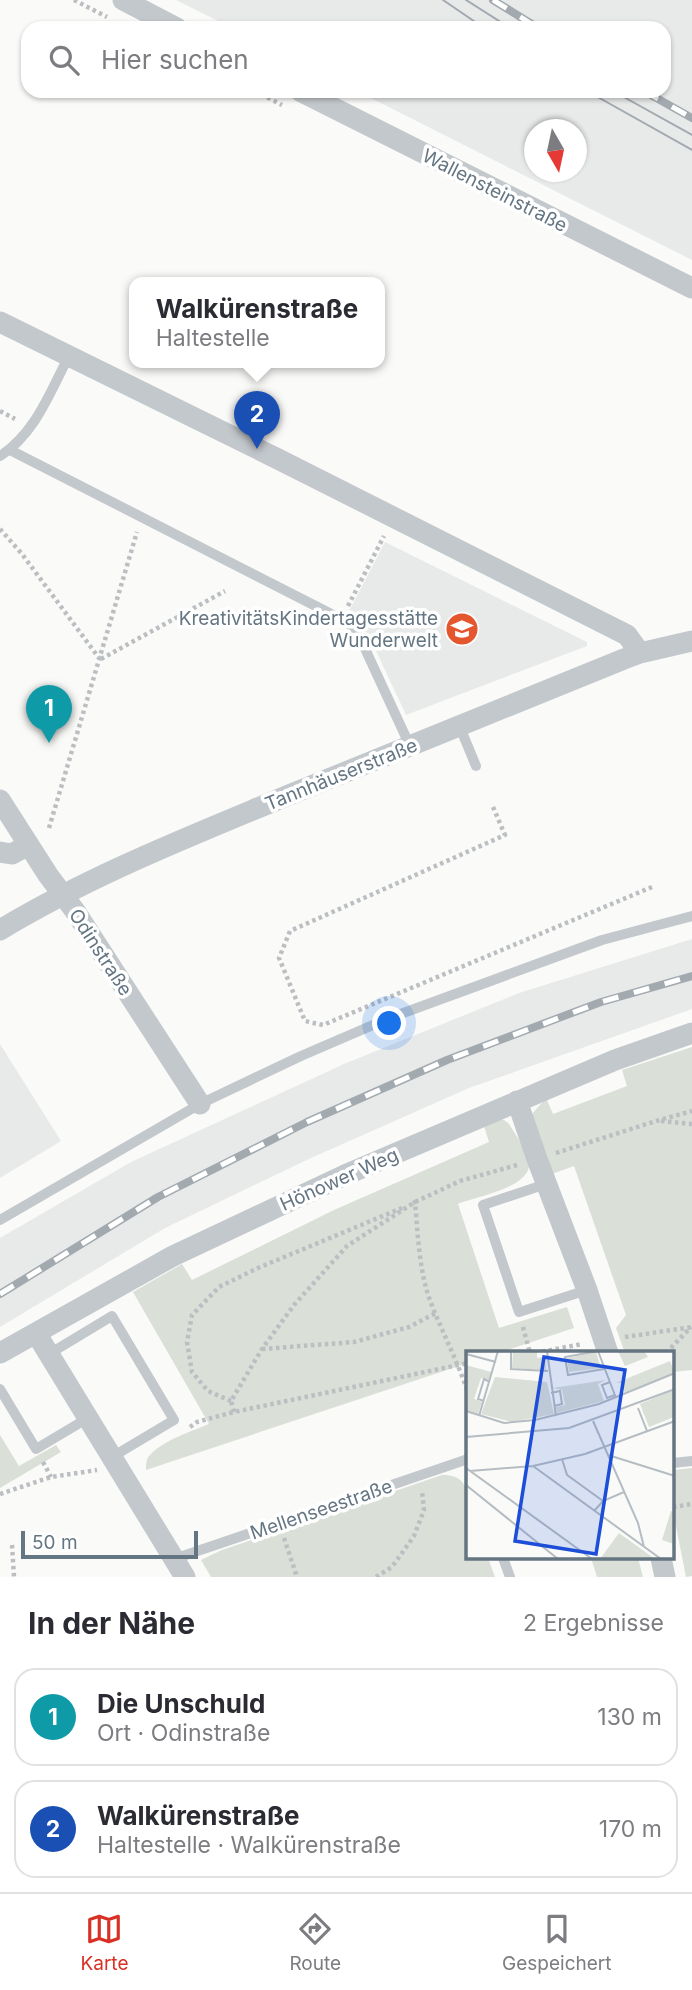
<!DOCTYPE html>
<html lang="de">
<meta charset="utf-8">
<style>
body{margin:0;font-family:Inter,sans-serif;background:#f7f7f7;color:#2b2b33}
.compass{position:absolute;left:524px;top:119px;width:63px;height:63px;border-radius:50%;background:#fff;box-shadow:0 2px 5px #0004;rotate:171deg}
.scale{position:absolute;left:21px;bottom:18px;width:177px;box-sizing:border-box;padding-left:7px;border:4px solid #657683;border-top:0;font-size:19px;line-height:24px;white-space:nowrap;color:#657683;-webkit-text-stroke:5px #fff;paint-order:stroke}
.you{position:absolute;left:390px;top:1024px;width:24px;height:24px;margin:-18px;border:5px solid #fff;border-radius:50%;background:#1a73e8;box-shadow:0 0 0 10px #1a73e833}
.badge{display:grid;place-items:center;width:46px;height:46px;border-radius:50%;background:#d93025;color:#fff;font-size:23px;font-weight:700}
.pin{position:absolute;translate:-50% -58px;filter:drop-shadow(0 2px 4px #0008)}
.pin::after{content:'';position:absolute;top:37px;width:24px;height:21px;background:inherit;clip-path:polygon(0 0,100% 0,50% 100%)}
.popup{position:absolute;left:129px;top:277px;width:256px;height:91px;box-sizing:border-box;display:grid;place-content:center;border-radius:14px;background:#fff;filter:drop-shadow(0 2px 5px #0005);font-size:23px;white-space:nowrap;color:#7c7c81}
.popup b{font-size:26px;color:#2b2b33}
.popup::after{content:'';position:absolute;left:50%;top:100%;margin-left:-14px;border:14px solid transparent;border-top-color:#fff}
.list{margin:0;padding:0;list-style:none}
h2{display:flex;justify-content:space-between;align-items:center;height:91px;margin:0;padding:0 28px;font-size:30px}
h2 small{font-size:23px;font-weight:400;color:#7c7c81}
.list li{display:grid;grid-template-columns:46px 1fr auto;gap:21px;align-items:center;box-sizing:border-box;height:98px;margin:0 14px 14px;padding:0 14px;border:2px solid #e1e1e2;border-radius:21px}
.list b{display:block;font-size:26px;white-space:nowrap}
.list p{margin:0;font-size:23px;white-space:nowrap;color:#7c7c81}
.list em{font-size:23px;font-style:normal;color:#7c7c81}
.icon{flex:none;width:38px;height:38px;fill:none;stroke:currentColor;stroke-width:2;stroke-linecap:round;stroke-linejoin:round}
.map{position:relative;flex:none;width:692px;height:1577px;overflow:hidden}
.search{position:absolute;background:#fff;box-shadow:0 2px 5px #0004;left:21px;right:21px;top:21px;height:77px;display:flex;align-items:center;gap:18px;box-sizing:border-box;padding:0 24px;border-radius:21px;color:#7c7c81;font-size:26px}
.sheet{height:315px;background:#fff}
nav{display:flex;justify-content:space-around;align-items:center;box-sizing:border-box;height:98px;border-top:2px solid #e1e1e2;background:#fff;font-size:19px;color:#7c7c81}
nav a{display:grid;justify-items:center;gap:4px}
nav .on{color:#d93025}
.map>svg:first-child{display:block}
</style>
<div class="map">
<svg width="692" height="1577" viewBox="0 0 692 1577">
<rect width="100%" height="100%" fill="#fafaf8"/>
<path fill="#e8e9e9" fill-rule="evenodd" d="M176,0H692V260L357,91H664V28H232ZM534,130H576V172H534Z
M385,542L587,642V646L406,715L371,640L356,618L348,613Z
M692,939V1009L469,1088L311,1158L165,1228L0,1327V1238L131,1162L344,1064L519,993Z
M0,1044L61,1141L0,1178Z"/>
<path fill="#dadfd7" d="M692,1047V1370L673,1372V1353H625L616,1328L626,1315L574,1166L552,1174L532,1114L546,1098L553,1114L627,1086L622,1070Z
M499,1119L504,1120L509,1124C515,1134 524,1146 528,1157C539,1187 477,1196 458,1204L499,1328L567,1307L574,1328L498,1353H468V1363L146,1470C146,1464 146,1458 151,1454C164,1440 192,1431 209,1424L133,1292L182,1264L192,1280L334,1210L489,1142L484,1126Z
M0,1435L19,1466L56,1445L61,1452L0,1488Z
M692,1468V1576L686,1577L673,1511V1470Z
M442,1475C450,1475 458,1476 463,1483C473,1498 468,1539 468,1558H488L495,1577H211L201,1560L222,1550Z
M591,1558H638L643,1577H597Z"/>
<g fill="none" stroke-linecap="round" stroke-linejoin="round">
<path stroke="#bbbfc2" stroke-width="4.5" stroke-dasharray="3.5 3.5" stroke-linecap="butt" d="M74,0L107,17
M255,91L282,105
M0,411L15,419
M0,529L22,554L99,658
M348,606L384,536
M101,659L225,591
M493,807L505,835L290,931L279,958L305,1021L323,1025L652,887
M49,828L137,532
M661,1121L692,1124
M556,1153L656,1121L692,1111
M413,1203L415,1202C418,1235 419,1272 431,1303C443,1334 458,1362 468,1393
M523,1327L530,1353
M625,1337L692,1327
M262,1349L354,1342L409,1327L436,1313
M535,1353L582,1344
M666,1353L691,1327
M231,1401L208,1391L192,1372L187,1342L192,1315L219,1287L258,1268L402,1208
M234,1412L231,1401L262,1349L294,1305L347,1246L415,1202L460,1181L517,1165
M190,1427L197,1422L234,1412L468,1363
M43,1462L51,1477
M0,1494L51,1477L97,1470
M673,1507L692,1504
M284,1538L297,1577
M12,1545L14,1577
M376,1577L392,1567L414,1536L424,1510L422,1491"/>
<path stroke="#c3c8cc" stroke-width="10" d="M10,450L349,623L361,640L410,746
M0,456C35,434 50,392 69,356
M459,725L476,766
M546,1184L483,1205L519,1312L587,1290
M0,1220L200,1104L301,1056L387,1019L602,940L692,916
M49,1354L112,1316L174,1420L112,1457
M0,1389L36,1449L88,1418
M673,1463L692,1461
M503,1558L510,1577
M174,1559L468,1459"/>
<path stroke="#c3c8cc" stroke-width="21" d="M123,0L177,28
M300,91L692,288
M0,322L278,459L627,635L640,653
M0,800L48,875L75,911L200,1104
M0,852L12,854L28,845
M0,930C91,875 191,836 289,795C401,750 512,704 624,659L640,653L692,641
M517,1101L537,1159L587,1290L608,1353
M36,1333L185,1577
M0,1353L173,1256L345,1175L615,1060L692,1033
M661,1558L665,1577"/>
<path stroke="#a2aab0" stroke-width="2" d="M443,0L484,28
M466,0L510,28
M587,91L692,150
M613,91L692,135"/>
<defs>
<path id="rail" d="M493,0L538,28
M644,91L692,118
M0,1294L158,1197L307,1122L447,1060L601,1002L692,976"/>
</defs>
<use href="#rail" stroke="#a2aab0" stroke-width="8"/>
<use href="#rail" stroke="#fff" stroke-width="5" stroke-dasharray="16" stroke-linecap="butt"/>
</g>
<defs>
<symbol id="school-disc" viewBox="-11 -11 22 22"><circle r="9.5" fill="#e4572e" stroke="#fff"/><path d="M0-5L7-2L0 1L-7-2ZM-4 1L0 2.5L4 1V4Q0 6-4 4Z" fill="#fff"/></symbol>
</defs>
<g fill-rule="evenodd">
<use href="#school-disc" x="443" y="610" width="38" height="38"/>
</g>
<g text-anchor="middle" stroke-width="7" stroke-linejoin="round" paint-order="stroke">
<g font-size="19" fill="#657683" stroke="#fff">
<text transform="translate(495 190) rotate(27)" y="7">Wallensteinstraße</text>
<text transform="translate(341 774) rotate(-22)" y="7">Tannhäuserstraße</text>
<text transform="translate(101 952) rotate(57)" y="7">Odinstraße</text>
<text transform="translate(339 1179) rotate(-24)" y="7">Hönower Weg</text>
<text transform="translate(321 1509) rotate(-19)" y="7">Mellenseestraße</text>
</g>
<g font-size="19" fill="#657683" stroke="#fff" text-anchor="end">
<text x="438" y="625">KreativitätsKindertagesstätte<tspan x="438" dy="22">Wunderwelt</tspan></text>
</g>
</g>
<g transform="translate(466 1351)">
<rect width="208" height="208" fill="#fafaf8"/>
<path d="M47,0H71V7L79,6L80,19L46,17ZM152,0H178L182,6L159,15ZM130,1L135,17L103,21L101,7ZM204,10L208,20L202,25L159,42L155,32H150ZM0,14L25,21L23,29L15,27L8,48L16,51L12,63L0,59ZM29,26L81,31L88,63L46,71L15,63ZM140,29L132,33L138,50L91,62L90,56L99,54L96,39L87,37ZM208,39V66L183,76L174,53ZM205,160L208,161V193L196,189ZM153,182L189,208H134Z" fill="#dadfd7"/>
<path fill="none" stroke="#b5bdc2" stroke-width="2" d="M45,0V18L82,20M81,0L90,65M132,0L99,6L102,24L138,18M132,0L150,47M0,3L30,11M144,31L136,34L141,47L149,44M85,42L94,40L96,53L88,55M18,50L12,48L18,28L24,31M172,57L181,80M0,60L38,72L69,69L133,53L209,22M13,65L32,0M127,70L172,172L178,196M0,86L103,77L209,38M142,104L209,125M96,108L101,124L137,150M67,115L195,208M0,117L126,208M4,120L67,115L119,103L209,70M0,134L92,208M128,160L137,150L158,141"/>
<path fill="#1d4ed8" fill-opacity="0.15" stroke="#1d4ed8" stroke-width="3.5" d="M78,6L159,19L130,203L49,190Z"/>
<rect width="208" height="208" fill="none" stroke="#657683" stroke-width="3.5"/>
</g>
</svg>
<svg class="compass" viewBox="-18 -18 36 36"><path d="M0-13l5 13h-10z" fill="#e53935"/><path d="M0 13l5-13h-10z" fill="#7c7c81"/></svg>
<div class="scale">50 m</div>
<div class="you"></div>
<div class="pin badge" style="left:49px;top:743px;background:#0f9aa8">1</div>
<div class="pin badge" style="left:257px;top:449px;background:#1a4fb4">2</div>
<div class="popup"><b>Walkürenstraße</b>Haltestelle</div>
<div class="search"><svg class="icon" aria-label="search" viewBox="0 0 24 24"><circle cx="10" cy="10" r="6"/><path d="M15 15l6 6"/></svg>Hier suchen</div>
</div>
<section class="sheet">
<h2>In der Nähe<small>2 Ergebnisse</small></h2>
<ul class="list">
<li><span class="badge" style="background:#0f9aa8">1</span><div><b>Die Unschuld</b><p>Ort · Odinstraße</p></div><em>130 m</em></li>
<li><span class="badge" style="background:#1a4fb4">2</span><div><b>Walkürenstraße</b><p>Haltestelle · Walkürenstraße</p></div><em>170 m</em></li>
</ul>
</section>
<nav>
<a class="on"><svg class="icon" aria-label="map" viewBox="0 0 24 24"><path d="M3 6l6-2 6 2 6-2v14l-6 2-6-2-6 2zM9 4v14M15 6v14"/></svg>Karte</a>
<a><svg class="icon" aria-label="directions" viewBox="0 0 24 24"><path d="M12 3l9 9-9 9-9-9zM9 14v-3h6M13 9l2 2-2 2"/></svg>Route</a>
<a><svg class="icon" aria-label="saved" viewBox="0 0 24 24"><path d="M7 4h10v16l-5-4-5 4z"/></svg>Gespeichert</a>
</nav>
